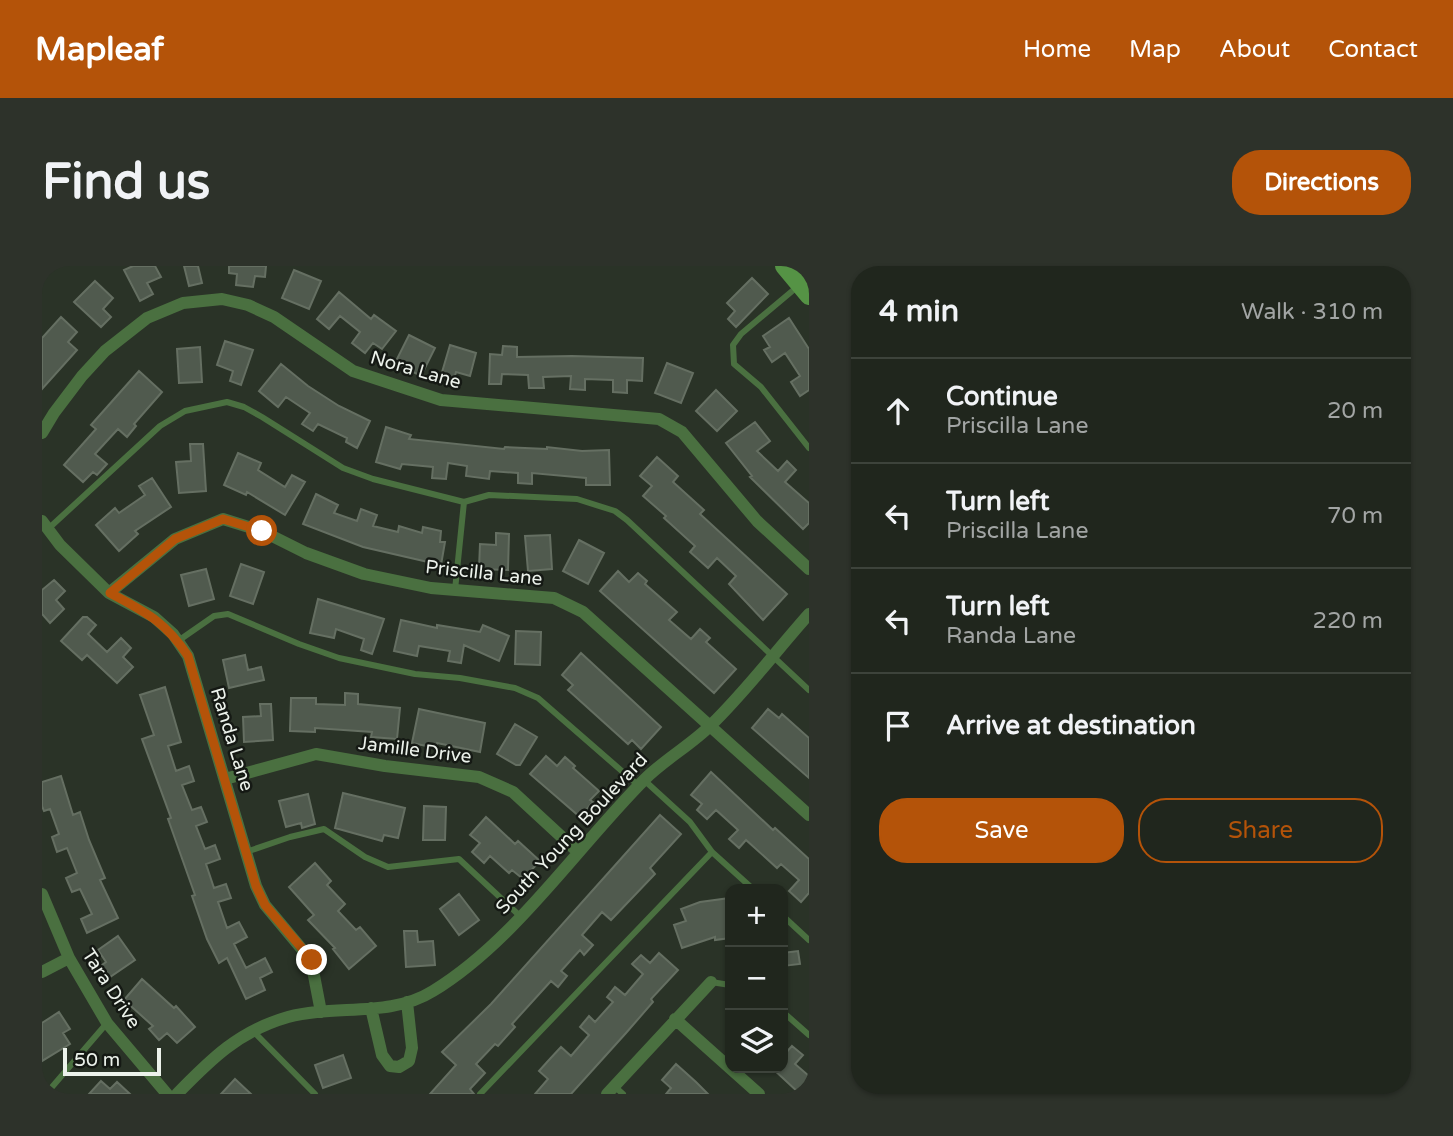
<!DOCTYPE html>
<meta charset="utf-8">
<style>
body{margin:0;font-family:"Varela Round",sans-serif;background:#2d322a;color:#f1f3f6}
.controls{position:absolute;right:21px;bottom:21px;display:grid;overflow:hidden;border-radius:14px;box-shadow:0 2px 5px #0004}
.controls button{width:63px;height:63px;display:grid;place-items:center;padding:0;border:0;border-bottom:2px solid #3d433b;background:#20261d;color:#f1f3f6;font:35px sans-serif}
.scale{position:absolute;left:21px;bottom:18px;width:98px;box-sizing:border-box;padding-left:7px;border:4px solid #ecf2eb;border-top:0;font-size:19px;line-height:24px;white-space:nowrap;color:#ecf2eb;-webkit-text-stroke:5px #151914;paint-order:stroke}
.stop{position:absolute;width:21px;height:21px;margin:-16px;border:5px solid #b45309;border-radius:50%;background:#fff}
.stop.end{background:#b45309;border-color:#fff;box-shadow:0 2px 7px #0008}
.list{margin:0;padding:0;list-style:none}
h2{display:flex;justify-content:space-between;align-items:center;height:91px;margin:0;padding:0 28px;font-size:30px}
h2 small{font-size:23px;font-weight:400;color:#a2a5a4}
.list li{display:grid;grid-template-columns:46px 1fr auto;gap:21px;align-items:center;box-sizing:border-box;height:105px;padding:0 28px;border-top:2px solid #3d433b}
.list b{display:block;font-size:26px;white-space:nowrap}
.list p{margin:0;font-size:23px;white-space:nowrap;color:#a2a5a4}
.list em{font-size:23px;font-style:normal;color:#a2a5a4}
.actions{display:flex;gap:14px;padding:21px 28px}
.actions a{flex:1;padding:16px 0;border:2px solid #b45309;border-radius:28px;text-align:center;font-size:24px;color:#b45309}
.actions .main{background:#b45309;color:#fff}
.icon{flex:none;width:38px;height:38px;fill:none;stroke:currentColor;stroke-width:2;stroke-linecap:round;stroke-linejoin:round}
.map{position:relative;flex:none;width:767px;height:828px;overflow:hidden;border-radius:28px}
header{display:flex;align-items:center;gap:42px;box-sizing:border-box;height:98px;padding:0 35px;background:#b45309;color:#fff}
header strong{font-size:33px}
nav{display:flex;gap:38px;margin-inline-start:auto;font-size:24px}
.intro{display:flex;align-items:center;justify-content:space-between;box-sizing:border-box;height:168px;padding:0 42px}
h1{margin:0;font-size:49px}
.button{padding:18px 32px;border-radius:28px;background:#b45309;color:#fff;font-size:24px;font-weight:700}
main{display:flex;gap:42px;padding:0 42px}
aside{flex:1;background:#20261d;border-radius:28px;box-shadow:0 2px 5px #0004}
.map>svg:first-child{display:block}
</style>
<header>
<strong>Mapleaf</strong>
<nav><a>Home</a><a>Map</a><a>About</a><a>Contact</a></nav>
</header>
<div class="intro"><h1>Find us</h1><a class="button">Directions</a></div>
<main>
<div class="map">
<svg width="767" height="828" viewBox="0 0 767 828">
<rect width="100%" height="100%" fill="#2a3327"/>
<path fill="#505a4e" stroke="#656f62" stroke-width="2" d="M91,0H113L119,11L105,17L111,28L98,35L82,4Z
M142,0H156L160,17L147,20Z
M187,0H224L223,11L213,10L211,21L194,19L195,8L187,7Z
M252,4L279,15L267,43L240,32Z
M710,12L726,28L694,61L686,53L693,45L685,37Z
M53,15L71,32L61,43L69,51L59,61L32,36Z
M297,26L329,53L332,49L354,65L340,83L331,77L323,87L310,77L318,66L298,50L287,63L275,53Z
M19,51L35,66L26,76L35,84L0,123V72Z
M747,52L767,83V124L758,130L749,116L758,110L743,87L730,96L722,84L728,81L721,70Z
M367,69L393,82L379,110L353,97Z
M183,75L211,84L199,119L188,115L191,105L175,99Z
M408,79L434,87L428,110L414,106L411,117L398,113Z
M461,80L475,81V91L530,90L601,92L600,115L585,114V127L571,126V114L543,113V124L528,123L529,110L501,111L502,122H487L486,109L460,108L459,118H447L448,88L460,89Z
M158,81L160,116L137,117L135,83Z
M625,97L651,107L639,137L613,127Z
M239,98L266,120L297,140L328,155L315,182L304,176L305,172L276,158L271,165L260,158L268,147L244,131L236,141L217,125Z
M97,105L120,126L92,158L94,160L85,171L76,163L53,188L65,198L55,209L51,206L41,216L22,199L54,163L49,159Z
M674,124L695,145L675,165L654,145Z
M713,156L728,175L715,185L736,205L745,195L754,204L743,216L767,237V257L761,263L708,211L710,210L684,177Z
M344,161L369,169L367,173L462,183L463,181L505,183V181L540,185L567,184L568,219H544V212L490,207V218L476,217V207L448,205L447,213L424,210L425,200L406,197L404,213L390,212L391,201L360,198L358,203L334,196Z
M148,178H161L164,225L137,227L134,196L149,195Z
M196,187L219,197L216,204L243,221L250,209L263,216L243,249L205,226L204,229L182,219Z
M615,191L636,210L631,216L662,244L658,248L745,328L721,354L687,318L694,310L675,292L666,302L648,286L653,280L622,252L624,250L601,230L610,220L598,210Z
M110,212L129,241L93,265L96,268L77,285L54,259L73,242L77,247L103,229L97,220Z
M274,228L296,239L292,247L315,255L319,243L335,249L331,260L356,266L357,260L380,267L381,261L399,265L398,276H403L399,299L321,281L261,258Z
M454,267L467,268L466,304L437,303L438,278L454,279Z
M508,269L510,303L486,305L483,270Z
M537,274L562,287L546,318L521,305Z
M199,298L222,306L211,338L188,330Z
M164,303L172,333L147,340L139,309Z
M576,305L587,316L596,307L605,315L603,318L635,346L627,354L649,373L658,363L668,372L664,376L694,403L672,427L558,325Z
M12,314L23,325L14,334L22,343L8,357L0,348V324Z
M276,333L342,353L330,388L319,384L322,373L294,363L292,372L268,367Z
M41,351H45L54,359L46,368L65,386L79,372L89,382L81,391L91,401L75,417L45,389L40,394L19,375Z
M359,354L395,362V359L438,366L441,359L467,370L457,395L422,379L419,397L406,395L408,385L377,380L375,390L352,385Z
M474,365L499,366L498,399L473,398Z
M539,387L619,461L599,483L590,474L586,478L526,424L531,419L520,409Z
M203,389L206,404L219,401L222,414L187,422L181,394Z
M123,421L139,476L126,480L134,505L147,500L152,515L140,519L150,544L159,541L165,556L154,560L163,583L173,579L178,593L164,598L172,622L184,618L189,632L176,636L185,662L197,656L205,671L192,678L204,702L223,692L230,706L218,712L223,724L204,733L185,692L177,697L165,673L150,630L153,629L126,553L129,552L100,473L112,469L98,429Z
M303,427L316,428V438L358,442L355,473L329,471L330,466L273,462V466L248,465L249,432H274V438L303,439Z
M218,438H229L231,474L202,476L201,451L219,450Z
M377,443L443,457L438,486L395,477L394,482L370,477Z
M726,443L737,452L740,448L767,472V512L710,462Z
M473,458L495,471L478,499H474L455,488Z
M504,490L515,500L523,491L533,500L531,502L557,525L548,534L551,536L538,551L488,508Z
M669,506L731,564L733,562L767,593V627L759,636L747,625L757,614L739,598L735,602L704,574L697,582L687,573L696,564L674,544L665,553L655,544L660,538L649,529Z
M19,510L31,549L38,546L47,574L63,612L58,614L76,652L45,667L39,653L50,648L38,623L30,626L24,612L35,607L25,582L15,586L10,571L17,568L8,543L2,545L0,540V516Z
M301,527L363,542L356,572L342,569L340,575L293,562Z
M266,528L273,558L260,562L259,557L244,561L237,535Z
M382,540L404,541L403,574H381Z
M618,549L639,568L608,602L613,608L569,654L560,646L540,669L551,679L542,689L538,684L519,705L525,710L516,721L509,715L470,758L473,761L456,780L453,778L434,798L443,807L428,823L432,828H388L414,799L400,786L449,738Z
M444,551L473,578L476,575L498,595L481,613L470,604L467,607L448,590L442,597L430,586L438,577L428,569Z
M273,597L289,615L285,619L303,638L296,645L314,664L318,661L334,680L307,703L291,683L293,682L266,654L272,649L247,621Z
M417,628L437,654L417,669L398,643Z
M688,632V672L673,674V671L640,682L632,659L644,655L639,643L658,636Z
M362,665H375L376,676L391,675L393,699L364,701Z
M76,670L93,694L68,711L60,699L64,696L56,684Z
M756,685L758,698L741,700V687Z
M617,687L636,704L609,733L611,736L584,767L529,828H493L506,813L497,805L506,795L519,781L529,790L547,769L538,761L547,750L553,756L571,736L565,731L573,721L583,729L601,708L590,698L599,689L608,697Z
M100,713L132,742L134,740L153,761L135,777L125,767L117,774L107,763L111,760L82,734Z
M17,746L28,763L21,767L28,778L0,795V757Z
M750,780L761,789L753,798L767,810V828H758L730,802H741V790Z
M301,789L309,812L281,822L273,799Z
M634,798L654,816L666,828H624L629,822L620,814Z
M193,813L209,828H179Z
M59,815L68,823L75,816L88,828H47Z"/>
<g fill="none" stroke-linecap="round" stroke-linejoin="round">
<path stroke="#4a7040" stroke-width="6" d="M755,21L699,68L691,79L692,98L719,121L767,182
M6,263L118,160L143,145L185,136L202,141L220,151L301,202L331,213L422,236L447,229L535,233L573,245L585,254L767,424
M413,324L422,236
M136,375L172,350L186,348L257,378L297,392L373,408L418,412L473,422L496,432L597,520
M602,514L648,556L670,586L711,623
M204,586L248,571L282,563L323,591L346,601L417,593L478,650
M741,650L767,674
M669,716L688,719
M741,746L767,769
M211,765L273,828
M572,820L581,828
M4,828L65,757
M438,828L670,586"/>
<path stroke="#4a7040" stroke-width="12" d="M0,167L12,147L40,110L63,85L105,52L141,37L180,33L206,39L232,51L311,105L399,134L617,153L640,166L715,255L767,303
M0,255L18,279L67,327L112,351L131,368L146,390L214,620L223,639L269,694L279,746
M67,327L133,273L181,253L220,265L264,287L322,308L389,322L512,332L541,346L767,549
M183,513L274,488L343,500L437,511L471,526L536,586
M0,628L27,692L65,757L125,828
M0,706L27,692
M329,742L340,789L348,800L357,801L367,795L370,782L365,736
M633,753L717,828
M135,828C169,793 197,765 246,751C293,738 348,752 391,725C473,675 535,581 603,513C623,493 649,479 669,459C704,425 734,385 767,348
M565,828L669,716"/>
<path stroke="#559345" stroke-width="18" d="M742,0L767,30"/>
</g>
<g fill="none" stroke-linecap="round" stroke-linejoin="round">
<path stroke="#b45309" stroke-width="9" d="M220,265L181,253L133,273L68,327C103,346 123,355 146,390L214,620L223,639L270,694"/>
</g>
<g text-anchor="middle" stroke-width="5" stroke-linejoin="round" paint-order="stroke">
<g font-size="19" fill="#ecf2eb" stroke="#151914">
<text transform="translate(374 103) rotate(16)" y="7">Nora Lane</text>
<text transform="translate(442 306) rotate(6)" y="7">Priscilla Lane</text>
<text transform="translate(191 473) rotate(73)" y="7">Randa Lane</text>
<text transform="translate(373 483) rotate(7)" y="7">Jamille Drive</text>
<text transform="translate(529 567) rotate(-47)" y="7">South Young Boulevard</text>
<text transform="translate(70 722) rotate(57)" y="7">Tara Drive</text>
</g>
</g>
</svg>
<div class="controls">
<button>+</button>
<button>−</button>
<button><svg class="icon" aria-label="layers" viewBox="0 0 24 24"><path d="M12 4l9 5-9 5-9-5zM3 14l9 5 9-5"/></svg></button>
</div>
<div class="scale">50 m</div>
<div class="stop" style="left:220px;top:265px"></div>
<div class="stop end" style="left:270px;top:694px"></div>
</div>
<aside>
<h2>4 min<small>Walk · 310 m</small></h2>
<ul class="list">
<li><svg class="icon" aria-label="ahead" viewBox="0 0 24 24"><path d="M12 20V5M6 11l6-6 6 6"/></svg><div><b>Continue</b><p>Priscilla Lane</p></div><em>20 m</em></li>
<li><svg class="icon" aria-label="left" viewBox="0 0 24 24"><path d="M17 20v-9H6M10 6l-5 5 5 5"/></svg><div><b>Turn left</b><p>Priscilla Lane</p></div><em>70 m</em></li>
<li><svg class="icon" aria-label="left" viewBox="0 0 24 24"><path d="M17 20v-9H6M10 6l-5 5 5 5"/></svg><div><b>Turn left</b><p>Randa Lane</p></div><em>220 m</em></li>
<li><svg class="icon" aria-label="arrive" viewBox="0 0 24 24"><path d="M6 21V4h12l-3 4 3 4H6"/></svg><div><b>Arrive at destination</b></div></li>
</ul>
<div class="actions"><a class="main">Save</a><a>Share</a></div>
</aside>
</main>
